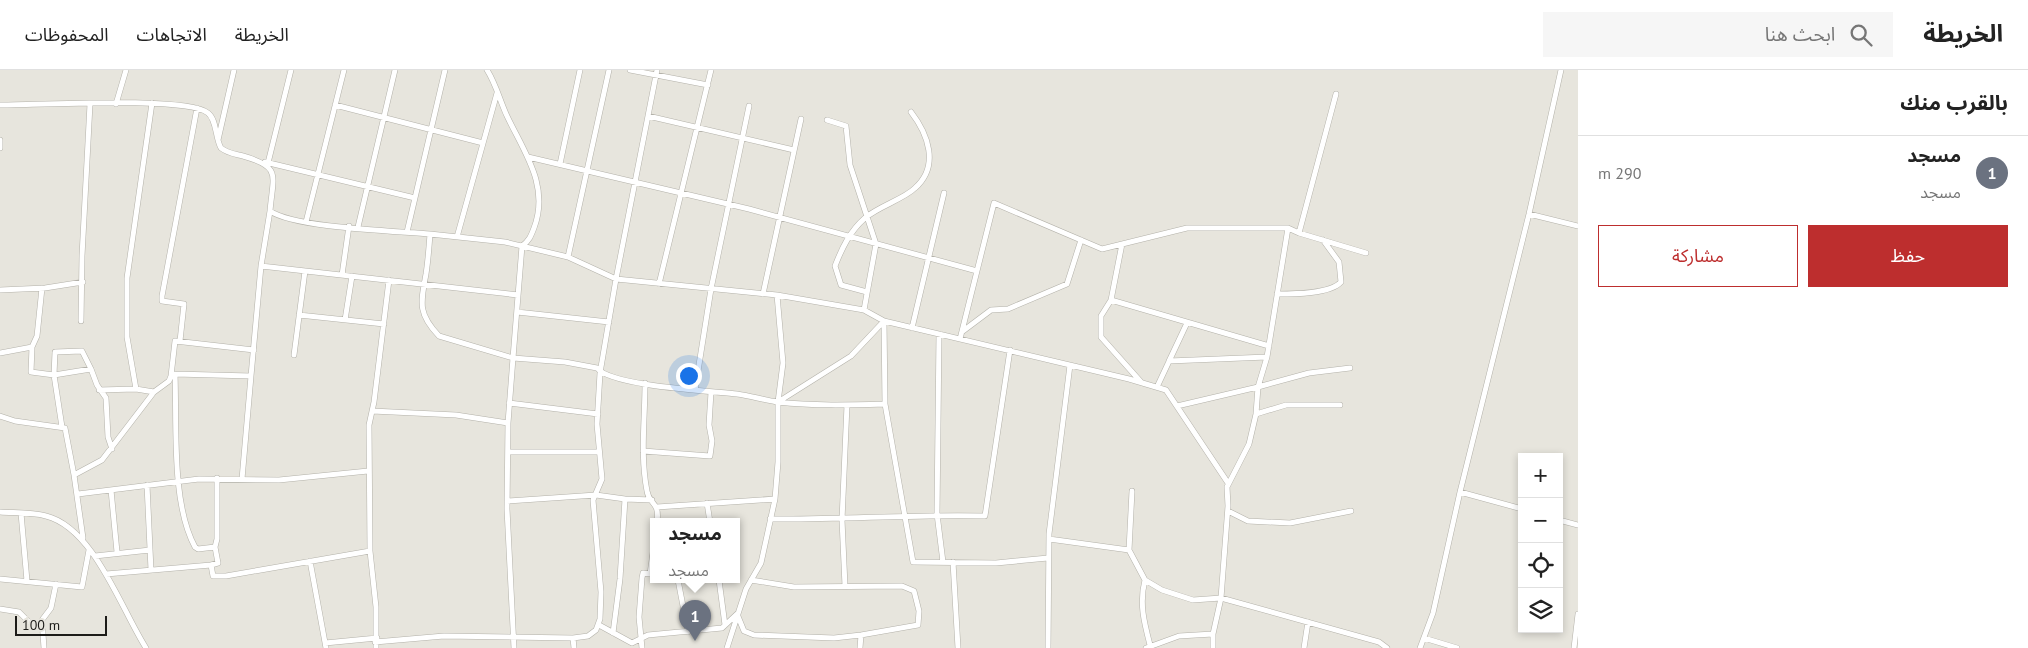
<!DOCTYPE html>
<html lang="ar">
<meta charset="utf-8">
<style>
body{margin:0;font-family:"PT Sans","Noto Sans Arabic",sans-serif;background:#f6f6f6;color:#222;direction:rtl}
.controls{position:absolute;right:15px;bottom:15px;display:grid;overflow:hidden;border-radius:0px;box-shadow:0 2px 8px #0003}
.controls button{width:45px;height:45px;display:grid;place-items:center;padding:0;border:0;border-bottom:1px solid #e0e0e0;background:#fff;color:#222;font:25px sans-serif}
.scale{position:absolute;left:15px;bottom:12px;width:92px;box-sizing:border-box;padding-left:5px;border:2px solid #1d1c19;border-top:0;font-size:14px;line-height:18px;white-space:nowrap;color:#1d1c19;-webkit-text-stroke:4px #e7e5dd;paint-order:stroke}
.you{position:absolute;left:688px;top:305px;width:18px;height:18px;margin:-12px;border:4px solid #fff;border-radius:50%;background:#1a73e8;box-shadow:0 0 0 8px #1a73e833}
.badge{display:grid;place-items:center;width:32px;height:32px;border-radius:50%;background:#bd2e2e;color:#fff;font-size:16px;font-weight:700}
.pin{position:absolute;translate:-50% -41px;filter:drop-shadow(0 1px 2px #0008)}
.pin::after{content:'';position:absolute;top:26px;width:18px;height:15px;background:inherit;clip-path:polygon(0 0,100% 0,50% 100%)}
.popup{position:absolute;left:650px;top:448px;width:90px;height:65px;box-sizing:border-box;display:grid;place-content:center;border-radius:0px;background:#fff;filter:drop-shadow(0 1px 4px #0005);font-size:16px;white-space:nowrap;color:#767676}
.popup b{font-size:19px;color:#222}
.popup::after{content:'';position:absolute;left:50%;top:100%;margin-left:-10px;border:10px solid transparent;border-top-color:#fff}
.list{margin:0;padding:0;list-style:none}
h2{display:flex;justify-content:space-between;align-items:center;height:65px;margin:0;padding:0 20px;font-size:21px}
h2 small{font-size:16px;font-weight:400;color:#767676}
.list li{display:grid;grid-template-columns:32px 1fr auto;gap:15px;align-items:center;box-sizing:border-box;height:75px;padding:0 20px;border-top:1px solid #e0e0e0}
.list b{display:block;font-size:19px;white-space:nowrap}
.list p{margin:0;font-size:16px;white-space:nowrap;color:#767676}
.list em{font-size:16px;font-style:normal;color:#767676}
.actions{display:flex;gap:10px;padding:15px 20px}
.actions a{flex:1;padding:11px 0;border:1px solid #bd2e2e;border-radius:0px;text-align:center;font-size:18px;color:#bd2e2e}
.actions .main{background:#bd2e2e;color:#fff}
.icon{flex:none;width:28px;height:28px;fill:none;stroke:currentColor;stroke-width:2;stroke-linecap:round;stroke-linejoin:round}
.map{position:relative;flex:none;width:1578px;height:578px;overflow:hidden;direction:ltr}
header{display:flex;align-items:center;gap:30px;box-sizing:border-box;height:70px;padding:0 25px;background:#fff;border-bottom:1px solid #e0e0e0}
header strong{font-size:24px}
nav{display:flex;gap:28px;margin-inline-start:auto;font-size:18px}
.search{width:350px;height:45px;background:#f6f6f6;display:flex;align-items:center;gap:12px;box-sizing:border-box;padding:0 18px;border-radius:0px;color:#767676;font-size:19px}
main{display:flex}
aside{flex:1;background:#fff}
.map>svg:first-child{display:block}
</style>
<header>
<strong>الخريطة</strong>
<div class="search"><svg class="icon" aria-label="search" viewBox="0 0 24 24"><circle cx="10" cy="10" r="6"/><path d="M15 15l6 6"/></svg>ابحث هنا</div>
<nav><a>الخريطة</a><a>الاتجاهات</a><a>المحفوظات</a></nav>
</header>
<main>
<aside>
<h2>بالقرب منك<small></small></h2>
<ul class="list">
<li><span class="badge" style="background:#6b7280">1</span><div><b>مسجد</b><p>مسجد</p></div><em>290 m</em></li>
</ul>
<div class="actions"><a class="main">حفظ</a><a>مشاركة</a></div>
</aside>
<div class="map">
<svg width="1578" height="578" viewBox="0 0 1578 578">
<rect width="100%" height="100%" fill="#e7e5dd"/>
<g fill="none" stroke-linecap="round" stroke-linejoin="round">
<defs>
<path id="minor" d="M487,0C496,14 500,31 507,46C524,82 550,116 534,158C531,166 529,171 522,176L513,288L565,292L597,298C611,316 710,321 737,324C751,326 764,330 778,332C813,336 849,335 885,334
M630,0L708,15
M116,34L126,0
M0,35C35,35 187,26 208,43C217,50 215,68 221,78C227,83 235,84 243,86C282,97 273,105 270,141
M335,35L483,73
M648,46L794,80
M827,50L846,56L850,95L876,174L864,240
M0,70V78
M218,70L234,0
M528,87L749,139L977,201
M265,92L415,128
M268,93L291,0
M560,94L580,0
M1529,144L1578,156
M306,152L344,0
M358,157L395,0
M407,162L445,0
M1299,163L1366,183
M430,164L505,172L568,187L616,209L777,225L783,293L778,332V392L775,429L761,493L746,519L727,578
M457,167L497,23
M568,187L609,0
M261,196L518,225
M342,205L349,156
M659,214L711,0
M0,220L45,218L83,212
M867,222L841,215L835,196C842,178 850,161 865,148C879,136 904,129 915,118C940,96 928,64 911,42
M763,224L801,49
M1277,224C1294,224 1330,224 1341,212L1339,192L1323,170
M777,225L864,240L884,251L851,286L778,332
M1111,230L1122,174
M517,242L609,252
M299,245L384,254
M345,250L352,206
M81,251L82,186L90,34
M912,258L944,123
M963,261L991,240L1008,239L1067,214L1081,170
M939,264L937,444L943,492
M960,269L994,133L1102,179L1187,158H1288
M180,271L184,234L162,231V226L197,38
M32,277L37,266L42,218
M0,283L32,277L31,302L54,305L62,357
M294,285L305,201
M91,299L82,281L55,282L54,305L91,299L97,315L106,328L108,367L112,379
M175,304C177,354 171,433 195,477L198,479L215,477
M171,306L175,271L254,280
M1141,312L1101,267V246L1111,230L1269,276
M645,313C645,350 640,385 647,421C649,435 660,431 657,452
M1157,317L1187,253L1169,291L1267,287
M136,319L127,267V208L152,33
M99,320L136,319L154,322
M695,320L711,219L749,36
M509,333L598,344
M1177,336L1258,317L1267,287L1288,158L1299,163L1336,24
M372,341L456,345L508,353
M1256,344L1286,335H1340
M0,346L15,351L65,358L74,405
M643,381L710,386L712,371L709,355L711,322
M508,382H598
M242,409L251,306
M147,415L151,500
M111,420L117,482
M1132,421L1129,480L1145,510L1162,520L1193,530L1221,528L1379,572L1387,578
M1460,422L1522,439
M78,424L199,409L279,410L368,401
M507,431L596,425L625,429
M707,433L710,452
M657,437L775,429
M1228,441L1248,451L1290,453L1351,441
M0,442C15,443 32,442 46,446C94,458 121,539 146,578
M21,443L27,511
M770,449C842,450 913,444 985,446L1010,280
M1559,450L1578,455
M83,468L74,405L102,390L154,322L169,311L171,306L175,304L251,306L261,196L270,141C295,158 395,161 430,164C429,178 428,191 426,204C421,232 417,243 439,266L513,288L508,353L507,439L514,578
M1049,469L1129,480
M95,486L150,480
M1048,488L996,493L913,492L885,334L884,251L1129,309L1166,320L1228,413
M310,491L326,578
M953,492L958,578
M211,495L218,493L215,477L217,469V408
M106,504L211,495L213,506H226L370,481
M0,509L82,517L89,480
M670,510H678
M678,510L688,562
M719,510L725,555
M1145,510C1139,533 1144,552 1150,575
M845,516L842,450L847,335
M0,539L19,542L29,552L41,555
M599,555L632,573L648,565L722,558L737,544L744,561L754,565L834,568L861,565L918,555L919,541L914,521L902,516L794,517L751,510
M613,563L620,509L625,429L652,430
M573,568L574,578
M1424,568L1457,578
M375,572L444,566L573,568L588,566L596,560L600,549L601,522L593,430L602,409L597,354L600,303L616,209L657,0
M325,573L377,568
M44,578L42,550L51,538L56,514
M376,578V537L370,481L369,355L374,332L389,210
M642,578L639,547L642,508L643,503L650,504L654,475
M860,578L861,565
M1048,578L1049,464L1070,295
M1146,578L1179,566L1213,564
M1213,578V564L1221,528L1228,436L1227,417L1249,374L1256,344L1258,317L1309,303L1350,298
M1304,578L1308,552
M1420,578L1433,543L1460,422L1529,144L1561,0
M1574,578L1578,544"/>
</defs>
<use href="#minor" stroke="#b3b1a9" stroke-width="6"/>
<use href="#minor" stroke="#fff" stroke-width="5"/>
</g>
</svg>
<div class="controls">
<button>+</button>
<button>−</button>
<button><svg class="icon" aria-label="locate" viewBox="0 0 24 24"><circle cx="12" cy="12" r="6"/><path d="M12 2v4M12 18v4M2 12h4M18 12h4"/></svg></button>
<button><svg class="icon" aria-label="layers" viewBox="0 0 24 24"><path d="M12 4l9 5-9 5-9-5zM3 14l9 5 9-5"/></svg></button>
</div>
<div class="scale">100 m</div>
<div class="you"></div>
<div class="pin badge" style="left:695px;top:571px;background:#6b7280">1</div>
<div class="popup"><b>مسجد</b>مسجد</div>
</div>
</main>
